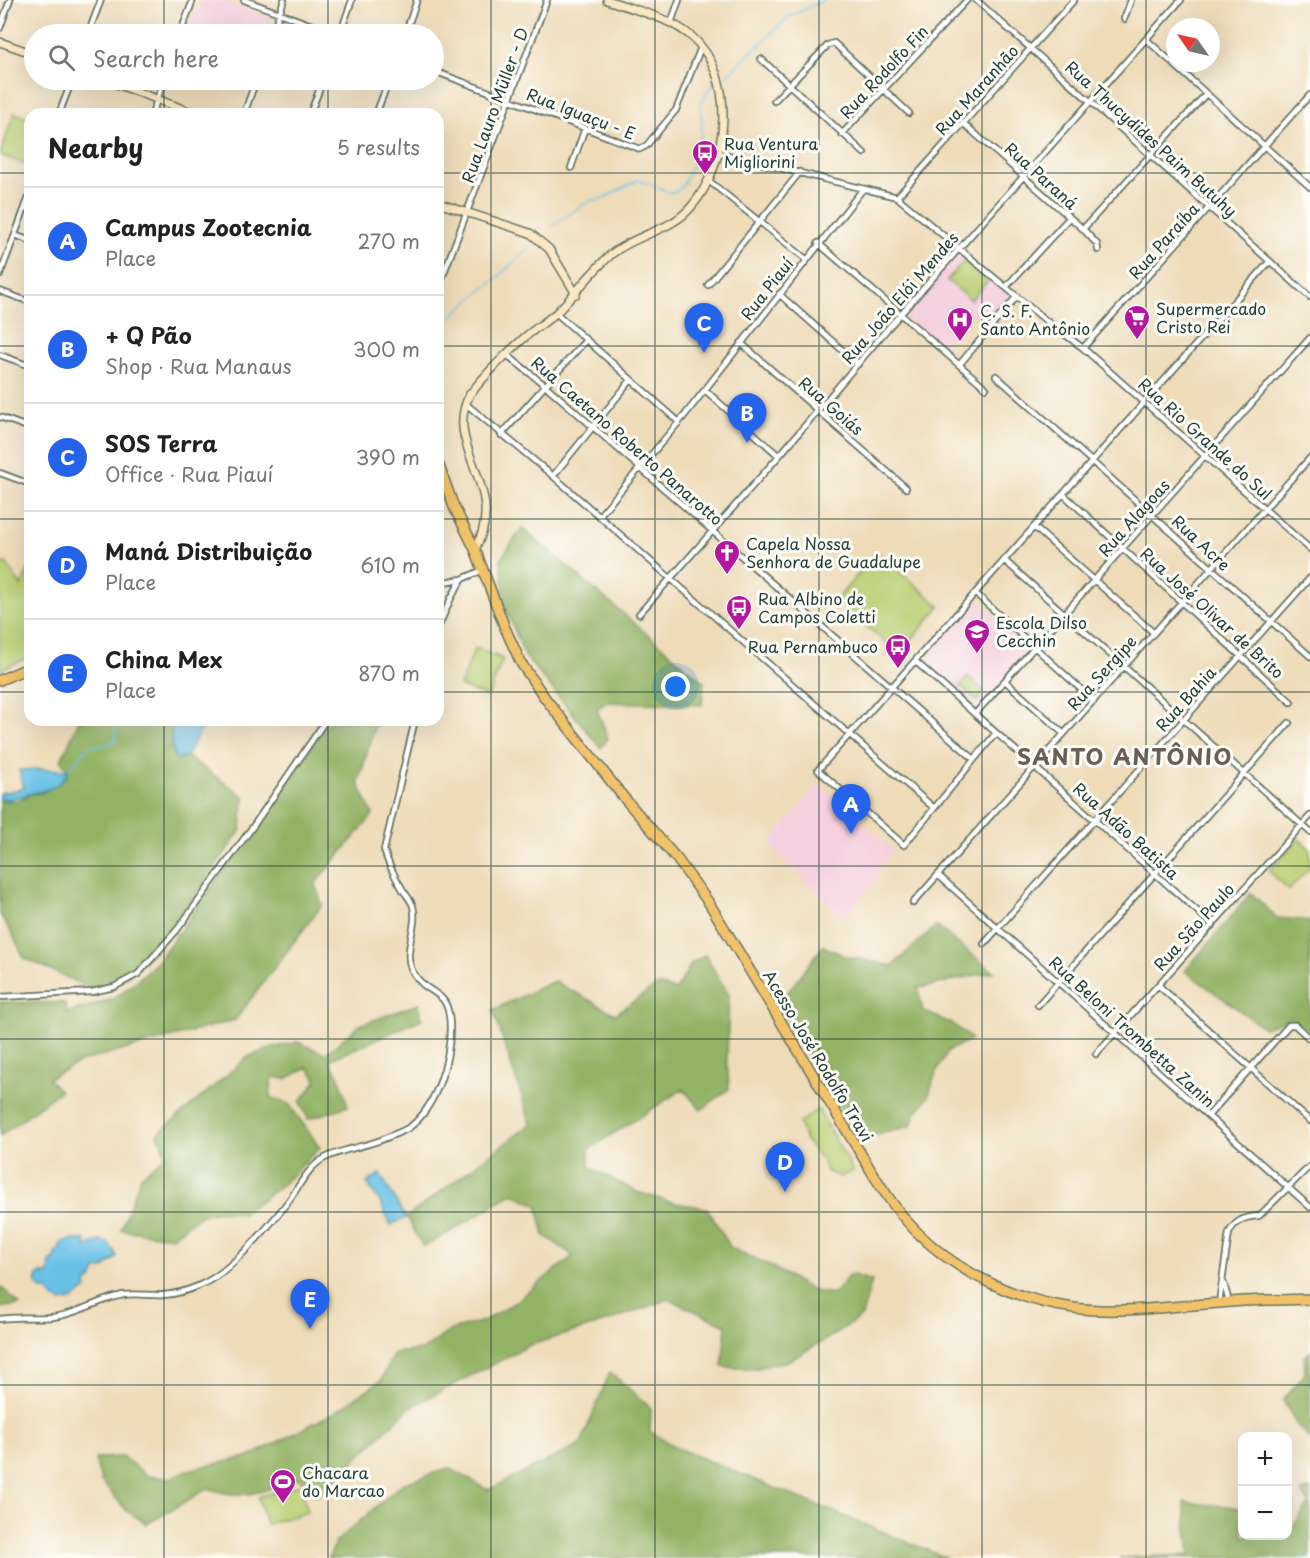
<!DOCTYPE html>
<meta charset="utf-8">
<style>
body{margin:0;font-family:"Playpen Sans",sans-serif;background:#f6f6f6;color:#222}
.controls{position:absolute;right:18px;bottom:18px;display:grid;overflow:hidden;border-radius:12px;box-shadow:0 6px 24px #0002}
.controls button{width:54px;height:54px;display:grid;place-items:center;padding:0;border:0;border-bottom:2px solid #e0e0e0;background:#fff;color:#222;font:30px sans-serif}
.compass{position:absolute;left:1166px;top:18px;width:54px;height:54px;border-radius:50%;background:#fff;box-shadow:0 6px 24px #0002;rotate:304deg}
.you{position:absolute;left:676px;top:687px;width:21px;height:21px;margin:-15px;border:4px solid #fff;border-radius:50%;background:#1a73e8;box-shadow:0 0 0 9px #1a73e833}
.badge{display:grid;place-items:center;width:39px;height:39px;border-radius:50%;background:#2563eb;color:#fff;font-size:20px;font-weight:700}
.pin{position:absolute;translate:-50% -50px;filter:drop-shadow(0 2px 3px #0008)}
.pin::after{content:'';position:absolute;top:32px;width:21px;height:18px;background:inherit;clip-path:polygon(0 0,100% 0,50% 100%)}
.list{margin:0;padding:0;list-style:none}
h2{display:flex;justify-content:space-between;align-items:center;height:78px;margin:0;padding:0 24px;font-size:26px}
h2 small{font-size:20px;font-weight:400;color:#767676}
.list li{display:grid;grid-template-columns:39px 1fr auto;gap:18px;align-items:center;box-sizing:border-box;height:108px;padding:0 24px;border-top:2px solid #e0e0e0}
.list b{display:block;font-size:22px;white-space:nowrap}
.list p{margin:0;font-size:20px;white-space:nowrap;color:#767676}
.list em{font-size:20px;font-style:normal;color:#767676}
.icon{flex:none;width:33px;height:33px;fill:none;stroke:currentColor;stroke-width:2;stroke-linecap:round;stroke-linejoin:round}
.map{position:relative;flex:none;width:1310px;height:1558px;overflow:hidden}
.search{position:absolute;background:#fff;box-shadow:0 6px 24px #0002;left:24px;top:24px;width:420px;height:66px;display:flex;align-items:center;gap:15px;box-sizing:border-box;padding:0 21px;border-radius:33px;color:#767676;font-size:22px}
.panel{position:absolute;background:#fff;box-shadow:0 6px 24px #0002;left:24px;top:108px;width:420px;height:618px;border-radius:18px}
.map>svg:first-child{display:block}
</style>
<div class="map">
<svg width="1310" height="1558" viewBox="0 0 1310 1558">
<rect width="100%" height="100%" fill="#fdfcf7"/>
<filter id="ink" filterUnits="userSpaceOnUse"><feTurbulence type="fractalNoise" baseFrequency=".0167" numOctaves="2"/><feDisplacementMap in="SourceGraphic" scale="12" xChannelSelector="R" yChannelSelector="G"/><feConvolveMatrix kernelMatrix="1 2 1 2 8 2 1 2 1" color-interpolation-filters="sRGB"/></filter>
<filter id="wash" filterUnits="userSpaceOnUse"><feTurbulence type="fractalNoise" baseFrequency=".008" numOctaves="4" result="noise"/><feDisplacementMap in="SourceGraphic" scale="24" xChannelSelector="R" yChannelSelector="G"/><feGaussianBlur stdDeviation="1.35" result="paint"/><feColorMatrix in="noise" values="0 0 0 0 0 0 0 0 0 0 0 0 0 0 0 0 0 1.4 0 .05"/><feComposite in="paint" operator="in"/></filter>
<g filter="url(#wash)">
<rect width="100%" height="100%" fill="#eedcb9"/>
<path fill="#f4cfde" d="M202,0H221L269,17L262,34H189Z
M960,251L1013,297L988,326L970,312L940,347L904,315Z
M977,599L1031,647L977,710L922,662Z
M818,784L894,850L876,873L879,876L844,918L769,845Z"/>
<path fill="#bacf73" stroke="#6c8654" stroke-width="1.5" d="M14,113L30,119V153L26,164L0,155Z
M964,261L988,281L971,300L947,280Z
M877,552L940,606L899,654L836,600Z
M6,563L21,586L30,566V657L0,670V564Z
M475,648L503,659L488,697L460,686Z
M968,677L985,692L977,701L960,686Z
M1299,839L1310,849V867L1289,890L1269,871Z
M818,1109L853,1171L840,1177L826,1171L823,1161L806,1141L799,1123Z
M300,1485L308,1512L266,1524L258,1497Z"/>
<path fill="#93b265" stroke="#59784c" stroke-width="1.5" d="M522,528L704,682L702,705L607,702L597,709L608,738L601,748L525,656L505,607L501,559Z
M79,720H162L171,728L172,746L176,759L186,756L244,796L241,830L158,948L122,980L93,988L81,984L24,958L12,933L0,915V798L3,801H17L30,794L41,793L66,777L68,770L61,761Z
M330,720H377L358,783L373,815L315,884L322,905L235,1020L80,1062L48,1079L60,1091L0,1136V1002L65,1003L67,1013L112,999L133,984L156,963L255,828Z
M1251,893L1277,918L1310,921V1033L1290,1018L1264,1028L1185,971Z
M936,926L994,972C968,975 944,984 918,988L923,1011L952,1024L972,1039L948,1051L937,1070L928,1097L915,1114L911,1126L859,1140L779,1004L823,946L845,956L892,966Z
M705,955L729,995L727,1058L729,1089L701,1110L683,1089L589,1149V1167L637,1192L674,1203L707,1208L731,1248L769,1265L813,1291L834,1294L850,1274L872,1281L862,1316L827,1339L788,1361L753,1369L722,1367L726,1325L668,1299L609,1321L530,1345L409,1408L318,1496L298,1478C262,1491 247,1502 208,1488L147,1524L127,1511L101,1481L95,1458L122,1457L148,1476L170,1478L188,1470L251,1456L335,1412L381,1380L394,1353L423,1350L451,1330L484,1321L514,1303L573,1256L544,1235L537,1205L512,1193L454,1230L423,1247L407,1217L531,1124L493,1010L554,981L615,1014L658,985L676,990L692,963Z
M418,1004L422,1019L329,1060L340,1079L348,1106L308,1119L300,1102L317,1080L308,1067L286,1079L272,1077L270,1097L289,1104L320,1148L282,1185L242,1214C205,1206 200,1216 172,1237L121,1230L141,1176L166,1156L158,1134L248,1057L271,1048L298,1042L325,1054L360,1025Z
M0,1286L20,1305L0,1308Z
M1310,1352V1439L1296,1424L1283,1400L1305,1374L1304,1357Z
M610,1372L651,1408L650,1432L677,1448L947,1558H329L335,1543L402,1484L449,1468L488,1490L580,1445Z
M1310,1489V1558H1119L1190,1555L1184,1502L1242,1508V1536H1288V1525L1293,1527L1309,1504L1301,1492Z"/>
<path fill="#69c1e6" stroke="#447f8d" stroke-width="1.5" d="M185,720H189L201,730L186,756L176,760L172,746L171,728L184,726Z
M37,769L68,770C64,787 44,791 29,794C18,796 10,802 0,798V793L24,788L19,770Z
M380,1174L406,1218L391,1225L379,1200L367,1183Z
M70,1240H85L86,1247C101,1237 111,1240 117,1257L103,1269H97L92,1279L86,1283L87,1289L74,1299L62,1302L53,1298L47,1290H42L36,1284L38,1275L42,1273L45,1276L49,1272L50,1262L55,1259V1253L59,1250L61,1243Z"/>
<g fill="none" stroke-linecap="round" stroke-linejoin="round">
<path stroke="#69c1e6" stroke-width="1.5" d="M725,77L790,16L824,0
M552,226L589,201L602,199L638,180L663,189L668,193L678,191L684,183L692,166L700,143L702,122L700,104L714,82
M438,327L498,277L531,246
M68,770L89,746H102L115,741L117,720
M1300,1558L1310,1556"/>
</g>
</g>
<g filter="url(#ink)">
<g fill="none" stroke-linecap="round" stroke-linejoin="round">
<defs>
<path id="street" d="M244,0L336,34
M976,0L1310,297
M1124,19L1131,0
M671,23L679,0
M0,28L10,0
M88,34L101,0
M180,34L193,0
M272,34L284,0
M340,34L352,0
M405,34L417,0
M1147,40L1310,187
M761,59L864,153
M434,71L640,149L646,146L676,110L701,47
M774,101L828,45L834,43L909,113
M59,114L72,80
M152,114L164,80
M244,114L256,80
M310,114L323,80
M376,114L389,80
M963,123L1083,229L1097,244L1098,250
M842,134L967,0
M719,153L897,197L1044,319L1083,348L1310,549
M571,168L585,128
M709,181L806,259
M897,197L1074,0
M1083,229L1206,94
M15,235L30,241
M818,243L986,388
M0,275L30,194
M708,285L800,172
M439,286L547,0
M1006,287L1069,218
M0,291L30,302
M779,294L858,364
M556,313L679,422
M741,343L906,488
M1083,348L1310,95
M0,355L30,366
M507,355L546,386L974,759
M959,365L1017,296
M996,376L1310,656
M705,390L779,456
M466,404L553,476L934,808
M0,417L30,428
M501,435L586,340
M0,473L30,484
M553,476L631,380
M1063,494L1291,702
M599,516L685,415L863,189
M1034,527L1154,633
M1004,560L1310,832
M438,583L462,579
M975,593L1094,701
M639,614L779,456L889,327L1181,0
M438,628L451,598L462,579L483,570
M915,661L1213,925
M1005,681L1064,734
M975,714L1310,338
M996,733L904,845L818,770L1270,261
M938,875L1310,1207
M913,903L1310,458
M984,944L1310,578
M1158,985L1310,1121
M0,997L92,992L114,987L138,974L177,930L254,825L326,720
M1038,1005L1289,723
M1096,1054L1310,816
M1208,1116L1289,1025H1295L1310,1039
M1224,1284L1229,1302
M1219,1303L1229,1233C1235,1220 1245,1217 1259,1216L1310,1166
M0,1319C19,1315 40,1320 59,1316C81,1312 101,1299 123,1295C137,1293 150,1296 164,1295C187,1293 212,1282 229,1266C250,1248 270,1225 287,1203C298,1189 308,1166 325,1158C342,1149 363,1147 381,1140C390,1136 402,1132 410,1127C436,1107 450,1061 450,1029C450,985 429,1000 413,972C401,952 419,927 413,906C411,900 406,895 403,890C395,877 388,865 384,850L415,720"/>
<path id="secondary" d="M0,42L34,54
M106,80L196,114
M438,203L530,233L549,249L576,294
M475,549C510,487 441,447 470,394C486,374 505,355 524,338C534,329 546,322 556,313C576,294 592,270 613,253C637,234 671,231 691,207C729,164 738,76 691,36C668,17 635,10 607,0"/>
<path id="highway" d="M438,463L454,507L475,549L505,628L521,663L545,698L625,799L677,859L709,903L873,1174C887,1196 901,1217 920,1235C960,1274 1019,1301 1074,1308C1118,1314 1175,1306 1219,1303C1249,1300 1280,1300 1310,1299
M0,680L30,667"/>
</defs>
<use href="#street" stroke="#677563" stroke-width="8"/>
<use href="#secondary" stroke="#677563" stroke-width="10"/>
<use href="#highway" stroke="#677563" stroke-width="12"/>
<use href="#street" stroke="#fff" stroke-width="4.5"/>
<use href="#secondary" stroke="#fae7c3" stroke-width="7"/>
<use href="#highway" stroke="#f2c26a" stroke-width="9"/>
</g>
</g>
<path fill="none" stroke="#1f3d34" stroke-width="1.5" stroke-opacity="0.55" d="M164,0V34M328,0V34M491,0V1558M655,0V1558M819,0V1558M982,0V1558M1146,0V1558M164,80V114M328,80V114M0,173H30M438,173H1310M0,346H30M438,346H1310M0,519H30M438,519H1310M0,692H30M438,692H1310M164,720V1558M328,720V1558M0,866H1310M0,1039H1310M0,1212H1310M0,1385H1310"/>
<defs>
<symbol id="bus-pin" viewBox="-11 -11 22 30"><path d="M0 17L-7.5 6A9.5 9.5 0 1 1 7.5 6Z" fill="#b5179e" stroke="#fdfcf7"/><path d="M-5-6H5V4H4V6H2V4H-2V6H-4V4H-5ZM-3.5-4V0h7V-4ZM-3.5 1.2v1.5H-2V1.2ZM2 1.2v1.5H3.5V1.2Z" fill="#fff"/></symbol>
<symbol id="supermarket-pin" viewBox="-11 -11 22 30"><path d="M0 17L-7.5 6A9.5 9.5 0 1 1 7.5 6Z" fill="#b5179e" stroke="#fdfcf7"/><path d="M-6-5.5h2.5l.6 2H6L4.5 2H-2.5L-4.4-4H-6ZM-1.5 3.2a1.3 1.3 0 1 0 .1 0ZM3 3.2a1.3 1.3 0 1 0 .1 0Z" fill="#fff"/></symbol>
<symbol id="hospital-pin" viewBox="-11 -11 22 30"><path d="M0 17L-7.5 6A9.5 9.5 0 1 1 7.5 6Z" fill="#b5179e" stroke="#fdfcf7"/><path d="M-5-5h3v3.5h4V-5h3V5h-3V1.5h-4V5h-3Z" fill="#fff"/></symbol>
<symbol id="church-pin" viewBox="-11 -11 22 30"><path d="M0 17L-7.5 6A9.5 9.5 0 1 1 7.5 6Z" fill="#b5179e" stroke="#fdfcf7"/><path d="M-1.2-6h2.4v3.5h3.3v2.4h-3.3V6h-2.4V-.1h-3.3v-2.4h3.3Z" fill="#fff"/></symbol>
<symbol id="school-pin" viewBox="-11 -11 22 30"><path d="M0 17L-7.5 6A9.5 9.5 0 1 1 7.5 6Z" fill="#b5179e" stroke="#fdfcf7"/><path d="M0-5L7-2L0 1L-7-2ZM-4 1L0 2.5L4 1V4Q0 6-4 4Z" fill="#fff"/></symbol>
<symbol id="stadium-pin" viewBox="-11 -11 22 30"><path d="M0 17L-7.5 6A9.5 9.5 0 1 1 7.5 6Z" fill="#b5179e" stroke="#fdfcf7"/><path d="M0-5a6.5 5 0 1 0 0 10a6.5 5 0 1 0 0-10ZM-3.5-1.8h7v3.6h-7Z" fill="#fff"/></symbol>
</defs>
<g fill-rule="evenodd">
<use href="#bus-pin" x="690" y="138" width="30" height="40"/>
<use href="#supermarket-pin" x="1122" y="303" width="30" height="40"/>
<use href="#hospital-pin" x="945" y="305" width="30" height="40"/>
<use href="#church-pin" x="712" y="538" width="30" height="40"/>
<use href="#bus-pin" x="724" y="593" width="30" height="40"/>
<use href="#school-pin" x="962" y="617" width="30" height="40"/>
<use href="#bus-pin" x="883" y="632" width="30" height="40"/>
<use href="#stadium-pin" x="268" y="1467" width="30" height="40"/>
</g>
<g text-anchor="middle" stroke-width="6" stroke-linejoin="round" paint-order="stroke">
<g font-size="16" fill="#1f3d34" stroke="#fdfcf7">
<text transform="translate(884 72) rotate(-47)" y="6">Rua Rodolfo Fin</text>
<text transform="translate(977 90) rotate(-48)" y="6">Rua Maranhão</text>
<text transform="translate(495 105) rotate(-70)" y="6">Rua Lauro Müller - D</text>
<text transform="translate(581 114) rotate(21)" y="6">Rua Iguaçu - E</text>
<text transform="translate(1151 139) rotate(42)" y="6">Rua Thucydides Paim Butuhy</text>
<text transform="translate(1041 176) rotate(42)" y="6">Rua Paraná</text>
<text transform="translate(1164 241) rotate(-48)" y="6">Rua Paraíba</text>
<text transform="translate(767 289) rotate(-52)" y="6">Rua Piauí</text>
<text transform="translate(900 298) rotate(-49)" y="6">Rua João Elói Mendes</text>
<text transform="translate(831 406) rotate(41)" y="6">Rua Goiás</text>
<text transform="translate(1205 439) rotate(42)" y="6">Rua Rio Grande do Sul</text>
<text transform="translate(627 441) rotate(41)" y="6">Rua Caetano Roberto Panarotto</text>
<text transform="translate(1134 518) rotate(-48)" y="6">Rua Alagoas</text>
<text transform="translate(1201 543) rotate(43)" y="6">Rua Acre</text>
<text transform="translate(1212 613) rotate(42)" y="6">Rua José Olivar de Brito</text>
<text transform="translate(1102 673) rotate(-48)" y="6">Rua Sergipe</text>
<text transform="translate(1186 699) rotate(-48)" y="6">Rua Bahia</text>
<text transform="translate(1126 831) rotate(42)" y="6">Rua Adão Batista</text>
<text transform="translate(1194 927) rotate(-48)" y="6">Rua São Paulo</text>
<text transform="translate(1132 1032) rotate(42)" y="6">Rua Beloni Trombetta Zanin</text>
<text transform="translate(818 1056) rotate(59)" y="6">Acesso José Rodolfo Travi</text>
</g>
<g font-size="16" fill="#1f3d34" stroke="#fdfcf7" text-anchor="start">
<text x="724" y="150">Rua Ventura<tspan x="724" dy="18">Migliorini</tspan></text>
<text x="1156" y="315">Supermercado<tspan x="1156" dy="18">Cristo Rei</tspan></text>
<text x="980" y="317">C. S. F.<tspan x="980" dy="18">Santo Antônio</tspan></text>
<text x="746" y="550">Capela Nossa<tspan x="746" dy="18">Senhora de Guadalupe</tspan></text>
<text x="758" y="605">Rua Albino de<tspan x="758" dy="18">Campos Coletti</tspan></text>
<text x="996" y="629">Escola Dilso<tspan x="996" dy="18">Cecchin</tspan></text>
<text x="878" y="653" text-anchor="end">Rua Pernambuco</text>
<text x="302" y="1479">Chacara<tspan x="302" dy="18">do Marcao</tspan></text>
</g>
<g font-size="22" font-weight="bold" letter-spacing="1.5" fill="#6a5e56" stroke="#fdfcf7">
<text x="1125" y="765">SANTO ANTÔNIO</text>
</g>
</g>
</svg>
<div class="controls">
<button>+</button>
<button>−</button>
</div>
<svg class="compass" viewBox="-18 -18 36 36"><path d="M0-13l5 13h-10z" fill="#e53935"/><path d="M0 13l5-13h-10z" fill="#767676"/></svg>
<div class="you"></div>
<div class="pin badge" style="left:851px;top:834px">A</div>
<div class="pin badge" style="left:747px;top:443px">B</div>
<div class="pin badge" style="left:704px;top:353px">C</div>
<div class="pin badge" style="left:785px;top:1192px">D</div>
<div class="pin badge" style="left:310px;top:1329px">E</div>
<div class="search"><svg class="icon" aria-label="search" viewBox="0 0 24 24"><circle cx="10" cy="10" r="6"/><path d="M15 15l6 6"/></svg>Search here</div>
<section class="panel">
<h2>Nearby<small>5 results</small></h2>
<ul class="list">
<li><span class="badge">A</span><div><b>Campus Zootecnia</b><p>Place</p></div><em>270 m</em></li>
<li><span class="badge">B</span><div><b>+ Q Pão</b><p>Shop · Rua Manaus</p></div><em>300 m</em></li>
<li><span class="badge">C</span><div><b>SOS Terra</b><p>Office · Rua Piauí</p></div><em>390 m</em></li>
<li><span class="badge">D</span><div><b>Maná Distribuição</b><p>Place</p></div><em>610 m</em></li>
<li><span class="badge">E</span><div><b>China Mex</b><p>Place</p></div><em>870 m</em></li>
</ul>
</section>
</div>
